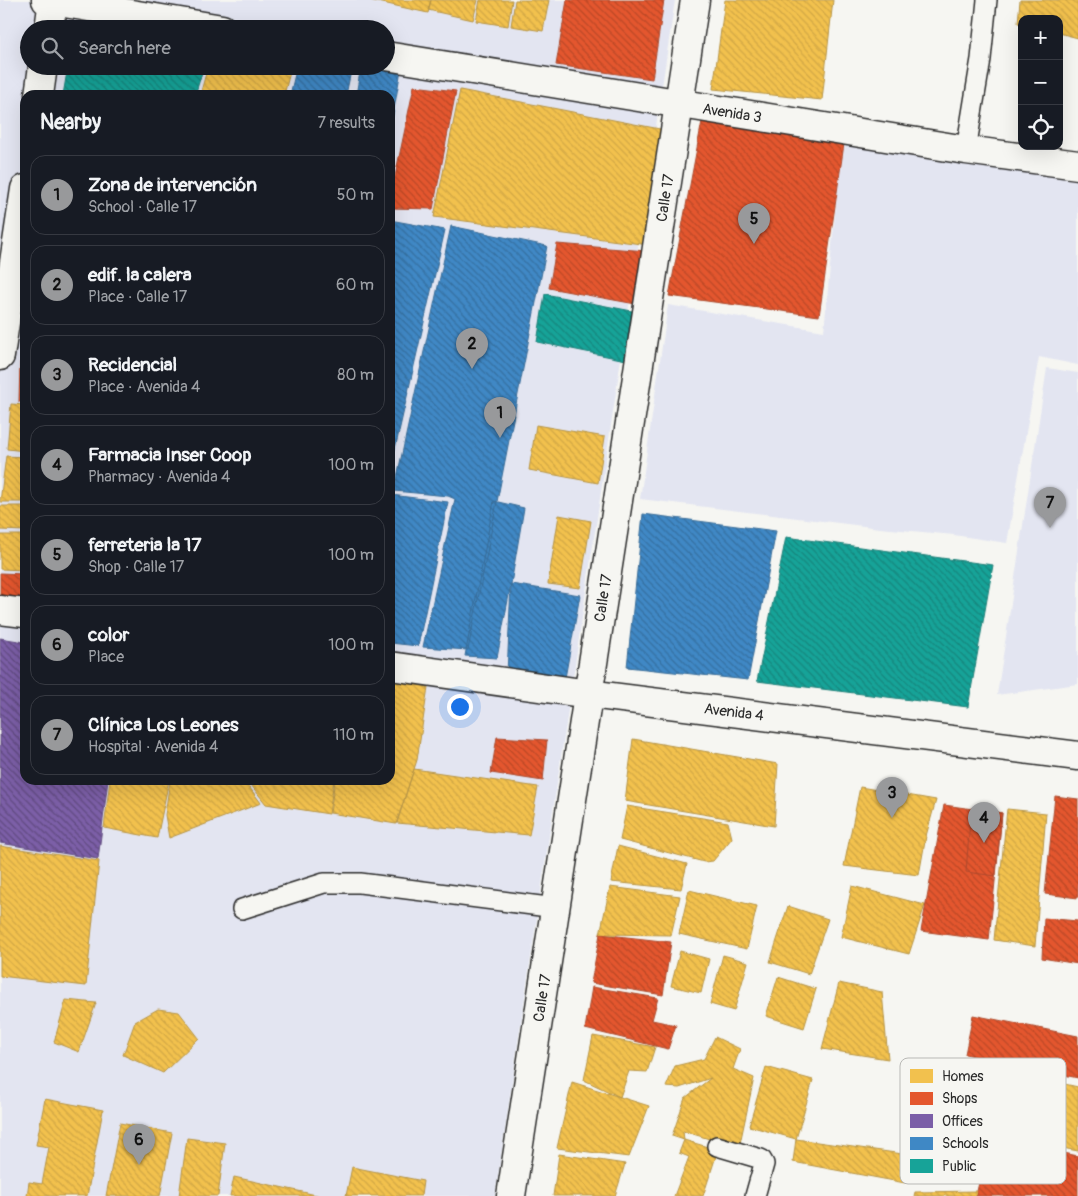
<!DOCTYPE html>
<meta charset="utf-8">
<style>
body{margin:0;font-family:Pangolin,sans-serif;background:#20242c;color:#f1f3f6}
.controls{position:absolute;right:15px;top:15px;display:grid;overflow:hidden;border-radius:10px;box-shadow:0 5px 20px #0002}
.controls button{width:45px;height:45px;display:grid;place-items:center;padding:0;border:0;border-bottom:1px solid #363941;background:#171b24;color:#f1f3f6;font:25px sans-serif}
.you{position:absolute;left:459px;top:706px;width:18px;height:18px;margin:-12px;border:4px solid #fff;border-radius:50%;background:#1a73e8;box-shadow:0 0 0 8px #1a73e833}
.badge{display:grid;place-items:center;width:32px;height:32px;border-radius:50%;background:#98999b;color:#111;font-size:16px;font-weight:700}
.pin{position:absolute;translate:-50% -41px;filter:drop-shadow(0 1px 2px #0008)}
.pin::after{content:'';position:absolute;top:26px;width:18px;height:15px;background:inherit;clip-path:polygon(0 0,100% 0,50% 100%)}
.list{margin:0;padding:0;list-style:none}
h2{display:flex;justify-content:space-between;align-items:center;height:65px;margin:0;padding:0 20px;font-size:21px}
h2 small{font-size:16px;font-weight:400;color:#9ea1a6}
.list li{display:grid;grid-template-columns:32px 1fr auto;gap:15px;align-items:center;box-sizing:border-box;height:80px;margin:0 10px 10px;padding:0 10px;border:1px solid #363941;border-radius:15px}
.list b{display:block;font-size:19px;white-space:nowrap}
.list p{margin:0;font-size:16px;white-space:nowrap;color:#9ea1a6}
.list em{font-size:16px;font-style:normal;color:#9ea1a6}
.icon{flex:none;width:28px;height:28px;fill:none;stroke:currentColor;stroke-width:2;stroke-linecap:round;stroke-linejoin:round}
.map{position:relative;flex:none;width:1078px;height:1196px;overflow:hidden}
.search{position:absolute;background:#171b24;box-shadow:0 5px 20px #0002;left:20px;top:20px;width:375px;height:55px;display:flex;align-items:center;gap:12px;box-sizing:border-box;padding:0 18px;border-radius:28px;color:#9ea1a6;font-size:19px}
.panel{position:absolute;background:#171b24;box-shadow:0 5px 20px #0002;left:20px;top:90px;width:375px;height:695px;border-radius:15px}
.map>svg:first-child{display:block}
</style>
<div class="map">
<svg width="1078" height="1196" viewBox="0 0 1078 1196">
<defs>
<pattern id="homes-back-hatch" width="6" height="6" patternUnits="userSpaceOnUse" patternTransform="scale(1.25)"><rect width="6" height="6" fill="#f2c14e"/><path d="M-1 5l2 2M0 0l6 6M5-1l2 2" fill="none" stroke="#d0a644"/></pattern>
<pattern id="shops-back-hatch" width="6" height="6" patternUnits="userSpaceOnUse" patternTransform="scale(1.25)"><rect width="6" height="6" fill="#e4572e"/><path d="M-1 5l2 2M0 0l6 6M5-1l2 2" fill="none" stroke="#b94827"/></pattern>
<pattern id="offices-back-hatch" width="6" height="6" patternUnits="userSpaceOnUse" patternTransform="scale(1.25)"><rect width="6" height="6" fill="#7b5ea7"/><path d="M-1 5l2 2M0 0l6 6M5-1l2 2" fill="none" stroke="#604a80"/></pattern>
<pattern id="schools-back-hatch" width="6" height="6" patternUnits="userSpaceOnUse" patternTransform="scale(1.25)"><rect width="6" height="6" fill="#3f88c5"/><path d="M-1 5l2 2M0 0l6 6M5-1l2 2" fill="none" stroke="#356fa0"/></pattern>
<pattern id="public-back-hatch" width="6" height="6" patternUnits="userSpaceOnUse" patternTransform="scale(1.25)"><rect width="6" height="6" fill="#17a398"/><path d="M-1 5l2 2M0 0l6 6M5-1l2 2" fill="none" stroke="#15857c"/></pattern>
</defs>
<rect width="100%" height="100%" fill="#f6f6f2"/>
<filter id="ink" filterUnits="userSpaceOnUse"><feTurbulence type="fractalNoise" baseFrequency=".02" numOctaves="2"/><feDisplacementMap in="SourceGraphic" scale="10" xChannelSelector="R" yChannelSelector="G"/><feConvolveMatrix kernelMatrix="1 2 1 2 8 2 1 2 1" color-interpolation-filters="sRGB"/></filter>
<g filter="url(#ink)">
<path fill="#e3e5f1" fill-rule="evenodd" d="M0,0H675L495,1196H0ZM29,29H386V66H29ZM25,95H390V780H25Z
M844,144L1078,176V365L1039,357L1007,543L954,535L880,528L640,499L668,305L824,331L837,192Z
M1047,368L1078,373V684L997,695Z"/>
<path fill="url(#homes-back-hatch)" stroke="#b69444" d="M369,0H431L428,13Z
M431,0H478L473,20L428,10Z
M480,0H512L508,26L476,21Z
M515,0H549L543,31L511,26Z
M725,0H833L822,100L713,89Z
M1020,0H1078V38L1059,33V19H1022V24L1018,23Z
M208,66H250L290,72L284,95H200Z
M460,90L665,130L649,245L434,217Z
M11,404L25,405V451L7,449Z
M536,425L605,437L598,483L529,470Z
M6,456L25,457V502H0Z
M0,506H25V531L0,530Z
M559,515L591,521L580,588L548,584Z
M0,535H25V570L0,569Z
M390,680L428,687L417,760L396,824L330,813L335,780H390Z
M633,739L778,764L774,826L625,801Z
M414,769L538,787L529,835L397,823Z
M110,780H169L157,838L104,828Z
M170,780H244L261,803L169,838L165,815Z
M247,780H334L329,814L266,804Z
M860,787L936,800L926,836L919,875L844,866Z
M627,806L728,822L732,838L713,861L704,862L620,840Z
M1007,809L1046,813L1035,946L994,940Z
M0,846L99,861L86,986L0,976Z
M618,846L687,864L681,889L611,882Z
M852,886L925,905L909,954L841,937Z
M610,887L680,896L671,935L600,934Z
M689,890L757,906L747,949L679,934Z
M788,906L828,919L809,974L770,962Z
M680,951L709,959L701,993L671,986Z
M723,955L748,962L734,1011L710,1004Z
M778,977L816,989L804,1028L766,1016Z
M839,983L882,992L888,1059L822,1049Z
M66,1000L96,1003L79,1052L54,1042Z
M158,1009L179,1012L199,1038L163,1073L123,1055L135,1022Z
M593,1036L655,1047L647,1072L629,1071L620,1097L584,1080Z
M715,1037L740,1049L733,1069L754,1078L739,1148L683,1131L684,1140L672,1136L685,1098L711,1078L679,1088L666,1087L675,1066L704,1059Z
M766,1067L813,1080L796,1139L749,1126Z
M998,1069L1078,1087V1151L984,1133L971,1132L979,1107L960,1104L967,1082L989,1084Z
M572,1082L649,1106L629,1157L557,1148Z
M45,1099L103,1110L87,1196H27L29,1182L42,1184L49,1147L36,1145Z
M120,1123L172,1133L160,1196H106Z
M187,1138L225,1143L218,1196H179Z
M796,1139L910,1155L905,1183L793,1162Z
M684,1140L718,1150L703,1196H674L689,1157L679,1153Z
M559,1154L625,1164L615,1196H553Z
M352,1167L423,1181L421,1196H346Z
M234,1177L321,1196H230Z
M977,1191L976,1196H914L915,1192Z"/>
<path fill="url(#shops-back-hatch)" stroke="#ac4a2d" d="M567,0H664L652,79L556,65Z
M414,86L456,91L433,209L390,208V200Z
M703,116L844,144L819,316L669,296Z
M557,244L647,251L641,305L549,288Z
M20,362H25V402H19Z
M0,573L25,574V605L0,603Z
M497,737L547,740L543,781L491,773Z
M1055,796L1078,799V898L1045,894Z
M944,805L1002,813L989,940L921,931Z
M971,808L1002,813L996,876L966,872Z
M1044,918L1078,921V964L1042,958Z
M600,934L671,942L663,995L591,983Z
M592,987L658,998L652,1020L676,1025L668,1049L585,1029Z
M973,1015L1078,1036V1078L965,1054Z
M989,1137L1078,1156V1196H976Z"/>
<path fill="url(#offices-back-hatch)" stroke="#634f82" d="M0,638L25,642V780H108L98,859L0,843Z"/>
<path fill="url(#schools-back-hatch)" stroke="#396c97" d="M402,64L390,132V95H356L361,66Z
M297,66H352L346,95H290Z
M390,220L445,230L390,471Z
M451,226L547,246L468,650L423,647L455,499L448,496L394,491Z
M391,495L448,502L418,646L390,643Z
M494,501L524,508L511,584L497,658L465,656Z
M643,514L776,531L748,680L627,667Z
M511,584L580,595L565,678L507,674Z"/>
<path fill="url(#public-back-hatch)" stroke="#1d7f77" d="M68,66H204L195,95H63Z
M545,294L642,313L636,362L537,342Z
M786,537L993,565L968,707L757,681Z"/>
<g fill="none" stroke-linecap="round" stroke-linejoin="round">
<defs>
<path id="service" d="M966,150L981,59L987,0
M242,909L324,883H360L556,908
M717,1146L761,1159L764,1164L755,1196"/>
<path id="minor" d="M46,0L222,29
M49,29L53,0
M386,56L966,150L1078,165
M39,95L43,66
M0,356L25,189
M0,610L25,613
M390,666L589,694L1078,756
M511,1196L695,0"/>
</defs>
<use href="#service" stroke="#2b2b2b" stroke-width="22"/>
<use href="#minor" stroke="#2b2b2b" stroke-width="31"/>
<use href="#service" stroke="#f6f6f2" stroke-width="19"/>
<use href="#minor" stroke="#f6f6f2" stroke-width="28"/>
</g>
</g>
<g text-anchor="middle" stroke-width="5" stroke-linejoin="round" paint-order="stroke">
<g font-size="15" fill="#2b2b2b" stroke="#f6f6f2">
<text transform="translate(732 113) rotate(9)" y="5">Avenida 3</text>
<text transform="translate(665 198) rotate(-81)" y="5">Calle 17</text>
<text transform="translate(603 598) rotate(-81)" y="5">Calle 17</text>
<text transform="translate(734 712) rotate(7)" y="5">Avenida 4</text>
<text transform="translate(542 998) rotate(-81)" y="5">Calle 17</text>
</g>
</g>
<rect x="900" y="1058" width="166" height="126" rx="8" fill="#f6f6f2" stroke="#b9b9b6" stroke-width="1"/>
<rect x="910" y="1069" width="23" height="14" fill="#f2c14e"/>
<rect x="910" y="1092" width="23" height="13" fill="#e4572e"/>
<rect x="910" y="1114" width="23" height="14" fill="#7b5ea7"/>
<rect x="910" y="1137" width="23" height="13" fill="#3f88c5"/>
<rect x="910" y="1159" width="23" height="14" fill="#17a398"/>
<g font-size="14" fill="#2b2b2b">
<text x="942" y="1081">Homes</text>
<text x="942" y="1103">Shops</text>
<text x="942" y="1126">Offices</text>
<text x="942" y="1148">Schools</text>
<text x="942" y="1171">Public</text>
</g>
</svg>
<div class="controls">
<button>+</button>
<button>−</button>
<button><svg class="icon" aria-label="locate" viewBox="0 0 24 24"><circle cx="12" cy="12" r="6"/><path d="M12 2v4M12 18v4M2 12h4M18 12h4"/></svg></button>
</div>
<div class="you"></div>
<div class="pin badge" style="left:500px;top:438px">1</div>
<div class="pin badge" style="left:472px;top:369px">2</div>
<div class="pin badge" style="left:892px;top:818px">3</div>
<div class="pin badge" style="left:984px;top:843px">4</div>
<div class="pin badge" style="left:754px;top:244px">5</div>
<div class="pin badge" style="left:139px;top:1165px">6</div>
<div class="pin badge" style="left:1050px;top:528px">7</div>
<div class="search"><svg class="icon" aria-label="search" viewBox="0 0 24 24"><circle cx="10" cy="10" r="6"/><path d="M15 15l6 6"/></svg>Search here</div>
<section class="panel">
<h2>Nearby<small>7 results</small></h2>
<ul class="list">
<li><span class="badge">1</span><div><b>Zona de intervención</b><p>School · Calle 17</p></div><em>50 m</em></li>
<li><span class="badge">2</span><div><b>edif. la calera</b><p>Place · Calle 17</p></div><em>60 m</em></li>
<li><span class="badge">3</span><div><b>Recidencial</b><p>Place · Avenida 4</p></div><em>80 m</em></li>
<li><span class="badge">4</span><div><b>Farmacia Inser Coop</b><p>Pharmacy · Avenida 4</p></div><em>100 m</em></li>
<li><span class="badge">5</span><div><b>ferreteria la 17</b><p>Shop · Calle 17</p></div><em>100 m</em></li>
<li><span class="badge">6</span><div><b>color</b><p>Place</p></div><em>100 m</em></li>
<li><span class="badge">7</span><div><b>Clínica Los Leones</b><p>Hospital · Avenida 4</p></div><em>110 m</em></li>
</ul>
</section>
</div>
